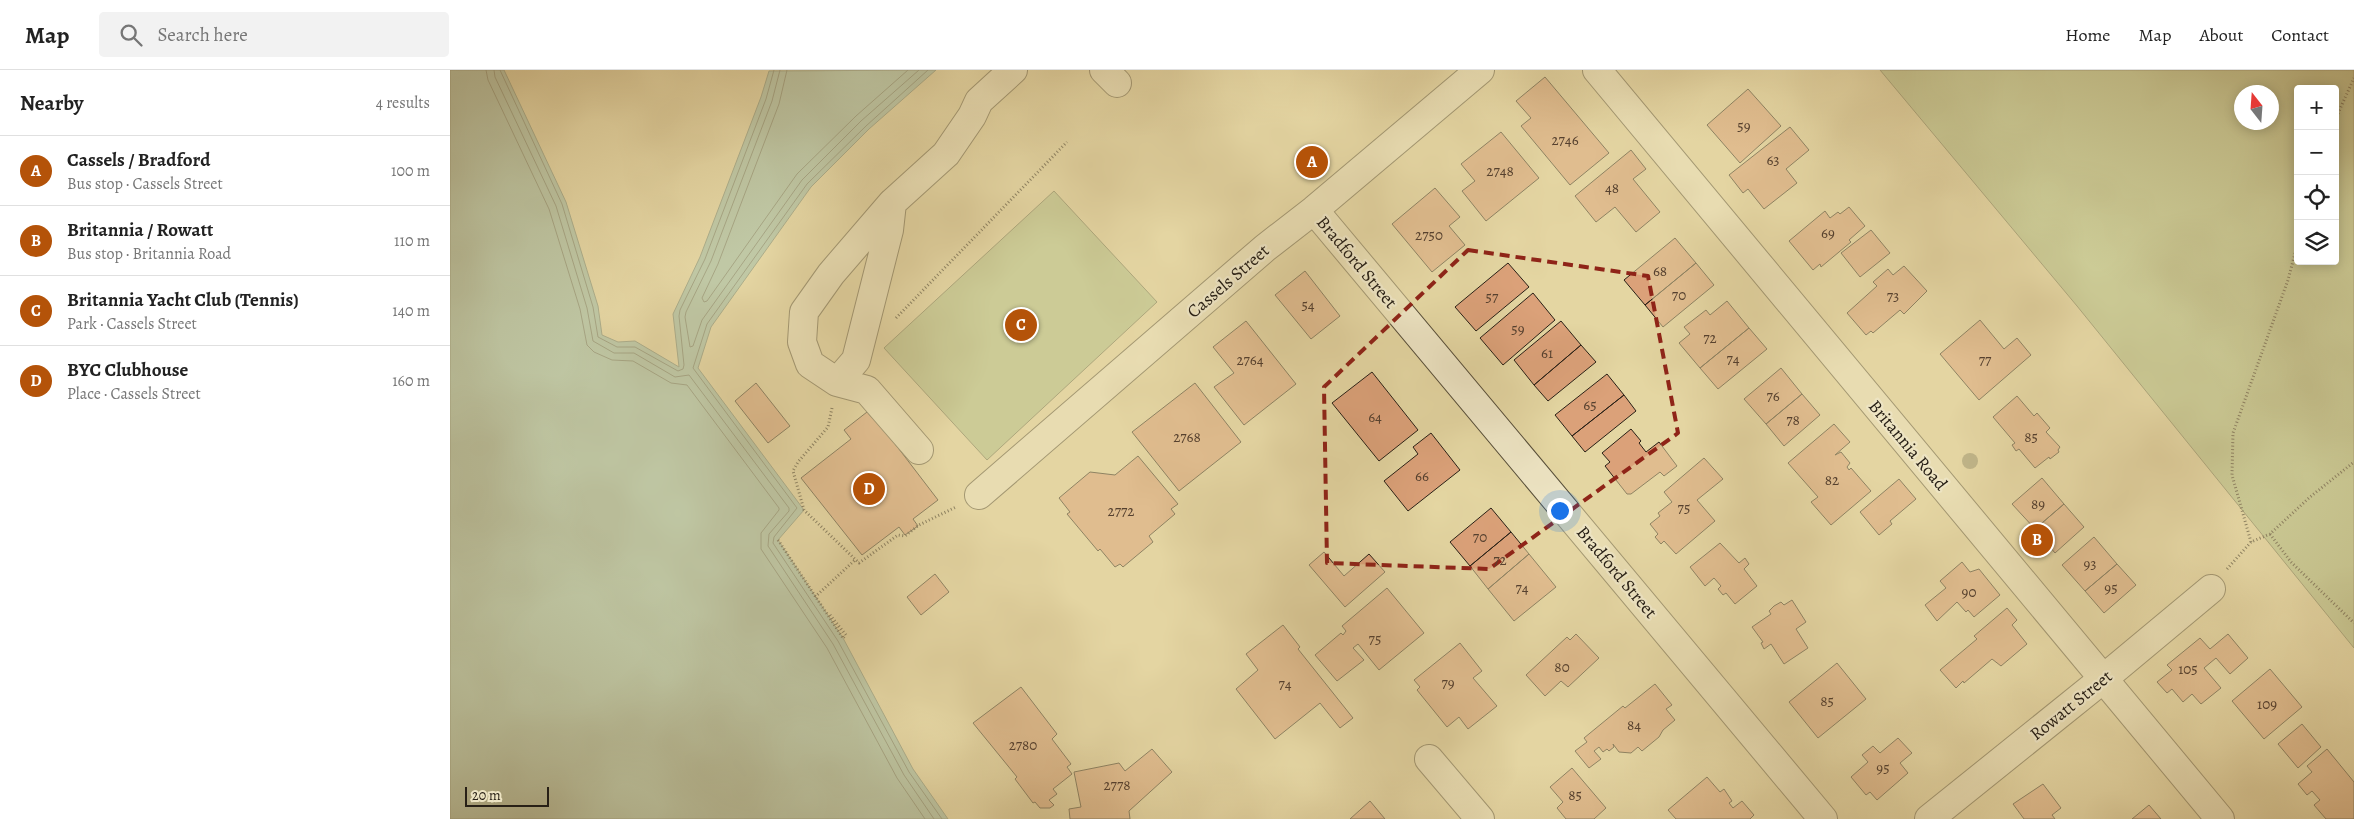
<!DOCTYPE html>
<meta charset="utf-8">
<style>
body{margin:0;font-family:Alegreya,serif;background:#f2f2f2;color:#222}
.controls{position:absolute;right:15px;top:15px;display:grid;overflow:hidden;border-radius:5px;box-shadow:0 2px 12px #0003}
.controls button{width:45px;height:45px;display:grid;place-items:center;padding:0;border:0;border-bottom:1px solid #e0e0e0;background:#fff;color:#222;font:25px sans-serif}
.compass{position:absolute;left:1784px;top:15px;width:45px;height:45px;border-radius:50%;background:#fff;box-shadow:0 2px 12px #0003;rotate:343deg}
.scale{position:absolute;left:15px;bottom:12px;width:84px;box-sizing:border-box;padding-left:5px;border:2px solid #282016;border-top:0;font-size:14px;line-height:18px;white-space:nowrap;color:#282016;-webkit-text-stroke:4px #ede4c3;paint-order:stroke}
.you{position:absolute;left:1109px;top:440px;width:18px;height:18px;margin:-12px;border:4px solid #fff;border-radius:50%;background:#1a73e8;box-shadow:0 0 0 8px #1a73e833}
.badge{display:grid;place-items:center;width:32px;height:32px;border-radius:50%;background:#b45309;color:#fff;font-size:16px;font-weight:700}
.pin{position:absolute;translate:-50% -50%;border:2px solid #fff;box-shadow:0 1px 5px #0006}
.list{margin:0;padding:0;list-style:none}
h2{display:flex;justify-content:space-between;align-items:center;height:65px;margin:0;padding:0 20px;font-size:21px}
h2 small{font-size:16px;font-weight:400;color:#767676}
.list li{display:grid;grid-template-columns:32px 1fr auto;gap:15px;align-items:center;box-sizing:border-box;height:70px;padding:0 20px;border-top:1px solid #e0e0e0}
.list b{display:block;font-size:19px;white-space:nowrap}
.list p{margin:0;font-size:16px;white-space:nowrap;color:#767676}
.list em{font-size:16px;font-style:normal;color:#767676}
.icon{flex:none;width:28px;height:28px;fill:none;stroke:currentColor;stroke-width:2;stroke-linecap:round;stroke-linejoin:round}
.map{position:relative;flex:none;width:1904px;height:749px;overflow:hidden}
header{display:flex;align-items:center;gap:30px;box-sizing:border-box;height:70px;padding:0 25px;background:#fff;border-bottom:1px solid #e0e0e0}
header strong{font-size:24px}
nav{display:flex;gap:28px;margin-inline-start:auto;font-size:18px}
.search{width:350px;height:45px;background:#f2f2f2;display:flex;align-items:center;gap:12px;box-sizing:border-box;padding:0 18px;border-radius:5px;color:#767676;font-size:19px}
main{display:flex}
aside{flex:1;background:#fff}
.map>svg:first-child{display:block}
</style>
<header>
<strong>Map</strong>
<div class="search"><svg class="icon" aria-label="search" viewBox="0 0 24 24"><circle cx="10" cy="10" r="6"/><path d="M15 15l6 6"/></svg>Search here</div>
<nav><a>Home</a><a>Map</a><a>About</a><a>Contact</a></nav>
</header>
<main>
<aside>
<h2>Nearby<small>4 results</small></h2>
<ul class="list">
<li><span class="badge">A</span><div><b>Cassels / Bradford</b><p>Bus stop · Cassels Street</p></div><em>100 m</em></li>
<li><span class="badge">B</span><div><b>Britannia / Rowatt</b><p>Bus stop · Britannia Road</p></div><em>110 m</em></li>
<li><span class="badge">C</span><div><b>Britannia Yacht Club (Tennis)</b><p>Park · Cassels Street</p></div><em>140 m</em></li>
<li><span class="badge">D</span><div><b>BYC Clubhouse</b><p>Place · Cassels Street</p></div><em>160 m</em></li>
</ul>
</aside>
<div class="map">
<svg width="1904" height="749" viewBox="0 0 1904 749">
<rect width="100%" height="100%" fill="#e4d6a2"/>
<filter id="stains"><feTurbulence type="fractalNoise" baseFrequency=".004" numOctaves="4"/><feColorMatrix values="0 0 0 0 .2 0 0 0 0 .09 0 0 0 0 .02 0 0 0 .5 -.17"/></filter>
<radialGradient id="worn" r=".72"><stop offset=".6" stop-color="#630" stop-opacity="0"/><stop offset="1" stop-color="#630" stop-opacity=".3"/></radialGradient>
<path fill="#b0be88" stroke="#6c6f4f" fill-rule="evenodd" d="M1430,0H1904V578L1627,236ZM1848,19H1885V191H1848ZM1792,22H1822V52H1792Z
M604,121L707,232L537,390L434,278Z"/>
<path fill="#95b9a9" stroke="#697c6e" d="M0,0H54L116,132L148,236L152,265L168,272L185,271L229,297L223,244L250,187L311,27L319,1L486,0L419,59L361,117L261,257L248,298L354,440L328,470L393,568L463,699L498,749H0Z"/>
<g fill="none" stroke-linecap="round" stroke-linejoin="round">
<path stroke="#5e6c60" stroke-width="1" d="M36,0L38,10L99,139L130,239L137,275L144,282L162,290L183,291L221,313L237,315L329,438V440L311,463V479L377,578L447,708L475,749
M44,0L45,7L106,136L137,238L143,271L164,283H184L225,307L239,305L339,438V441L319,464L318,476L383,574L454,705L484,749
M50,0L112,134L143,237L148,267L167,277H185L228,301L233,299L234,295L229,246L230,240L255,189L316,29L324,0
M330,0L322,31L261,191L236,242L235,247L240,277L243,276L252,250L352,110L411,51L469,0
M337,0L329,34L268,194L252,228L254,232L257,231L347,104L406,46L458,0
M478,0L416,56L357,114L257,254L243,298L347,438L324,467L323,473L388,571L459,702L492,749"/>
</g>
<path fill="#dba179" stroke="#282016" d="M1095,7L1159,83L1120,115L1071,56L1081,48L1066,31Z
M1298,19L1331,56L1290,93L1257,55Z
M1340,57L1359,80L1336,99L1347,113L1314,139L1298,119L1293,123L1279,105Z
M1051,62L1089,108L1036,151L1012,121L1025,111L1011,94Z
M1181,80L1196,99L1183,109L1210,142L1186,162L1165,137L1146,152L1125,126Z
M985,118L1010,147L999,156L1015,175L982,202L942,154Z
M1399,137L1415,156L1399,170L1401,172L1371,197L1370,194L1363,200L1339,171L1375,141L1380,148L1388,142L1390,144Z
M1421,160L1440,183L1410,207L1391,183Z
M1225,168L1246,193L1195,235L1174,210Z
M1058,193L1079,217L1026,261L1005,237Z
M1246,193L1264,215L1213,257L1195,235Z
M1454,196L1477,221L1454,244L1450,240L1423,263L1421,261L1416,265L1397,243L1427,216L1423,212L1438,199L1443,205Z
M855,201L890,246L861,269L825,225Z
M1083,223L1105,250L1053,295L1030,268Z
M1277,231L1299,258L1250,298L1229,273L1240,264L1234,257L1256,240L1260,245Z
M1530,250L1554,279L1567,268L1581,285L1529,330L1490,284Z
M796,251L846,314L794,355L764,317L784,303L763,277Z
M1111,251L1131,275L1084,315L1064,290Z
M1299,258L1317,279L1268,319L1250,298Z
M1131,275L1146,292L1098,331L1084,315Z
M1331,298L1352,324L1316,354L1294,329Z
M922,302L968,360L929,391L882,333Z
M1157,304L1174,325L1122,366L1105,345Z
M306,313L340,356L318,373L285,331Z
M745,313L791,372L729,421L682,362Z
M1352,324L1370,345L1334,376L1316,354Z
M1174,325L1186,341L1135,382L1122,366Z
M1567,326L1584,346L1587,343L1600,358L1596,362L1610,377L1608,380L1609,382L1600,389L1599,387L1585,398L1569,379L1566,381L1562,375L1565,373L1543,347Z
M417,342L439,366L488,430L463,449L468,456L455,465L449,457L412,485L351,408L401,369L394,360Z
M1384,354L1400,372L1385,385L1391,382L1400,393L1397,397L1399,400L1401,398L1421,421L1381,455L1361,432L1368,427L1338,393Z
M1181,359L1191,371L1189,373L1196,382L1209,372L1227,396L1214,406L1210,402L1181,424H1177L1155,396L1160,392L1152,383Z
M981,363L1010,400L958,441L934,411L968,384L963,377Z
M688,386L728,434L721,439L725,444L699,466L703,472L673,497L670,494L665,497L650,479L648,481L617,444L620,442L609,428L640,402L665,405Z
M1254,388L1273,409L1247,430L1265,451L1226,484L1214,471L1211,474L1205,467L1208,464L1200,454L1210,446L1208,443L1222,432L1214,422Z
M1592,408L1614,434L1585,459L1562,434Z
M1449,409L1466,429L1440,451L1442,454L1429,465L1410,442Z
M1614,434L1634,457L1605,483L1585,459Z
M1041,438L1061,462L1020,496L1000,472Z
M1061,462L1079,484L1038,519L1020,496Z
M1644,467L1667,494L1635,521L1612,495Z
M1270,473L1289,493L1295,488L1299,494L1294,499L1307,516L1285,534L1276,523L1273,525L1268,519L1271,516L1264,508L1255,516L1240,497Z
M874,482L894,506L919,484L935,502L895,537L859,495Z
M1079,484L1106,517L1064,551L1038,519Z
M1512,492L1520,502L1529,499L1550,525L1524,547L1518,540L1516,542L1507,532L1487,551L1475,535L1496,518L1490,511Z
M1667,494L1686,515L1654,543L1635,521Z
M485,504L499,522L471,545L457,527Z
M937,518L974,563L929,600L908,574L903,578L914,590L887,611L865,585L891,563L893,565L896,561L892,556Z
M1342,530L1356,552L1346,559L1358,578L1334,594L1321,574L1314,579L1311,573L1313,572L1302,557L1321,544L1319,541L1324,536L1331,532L1334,535Z
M1557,538L1567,550L1562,555L1577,574L1551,596L1542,589L1514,613L1513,611L1506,618L1490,600L1527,569L1524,566Z
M833,555L850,577L848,579L903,648L890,658L870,633L825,669L786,619L808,600L796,584Z
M1126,564L1149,588L1118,617L1111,611L1095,626L1076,605L1117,567L1120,570Z
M1778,564L1798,588L1780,604L1766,588L1754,598L1771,618L1751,634L1742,624L1733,632L1722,619L1717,623L1707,612L1722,600L1717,595L1750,568L1760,579Z
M1010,573L1032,601L1023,608L1047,636L1018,659L1009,647L997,657L967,620L970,617L964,610Z
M1387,593L1416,629L1368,668L1339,632Z
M1820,599L1852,637L1814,669L1782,631Z
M1205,614L1222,635L1216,639L1225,650L1213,660L1209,667L1192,681L1188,677L1181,683L1169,682L1163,674L1164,677L1159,681L1157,679L1153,682L1149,677L1144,681L1151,689L1139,698L1125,681L1137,672L1134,668L1173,636L1175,638Z
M571,617L607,664L602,669L621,694L617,697L622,704L603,719L607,724L599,730L604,735L600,738H590L585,732L583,733L565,709L567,707L523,653Z
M1852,654L1871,677L1848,698L1828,674Z
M1448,668L1462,683L1450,693L1458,703L1427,730L1420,722L1416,725L1401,707L1418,692L1412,685L1423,676L1430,683Z
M702,679L722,702L679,741L680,749H620L619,739L631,737L624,702L669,693L675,701Z
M1877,679L1904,712V749H1876L1864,735L1870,730L1862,721L1857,725L1848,714L1862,702L1857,696Z
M1122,698L1156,738L1144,749H1116L1107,738L1113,732L1100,717Z
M1257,707L1270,722L1274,719L1282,731L1279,733L1283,738L1292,731L1304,745L1300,749H1226L1218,740Z
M1593,714L1611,738L1602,745L1605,749H1574L1563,734Z
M920,731L935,749H900Z
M1699,735L1711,749H1682Z"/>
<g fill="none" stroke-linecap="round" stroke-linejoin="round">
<defs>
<path id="minor" d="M654,0L667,13
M1147,0L1770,749
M442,133L381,204L354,242L352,272L360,294L387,312L417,320L469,380
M864,140L1373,749
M387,312L406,290L439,160L442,133L496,84L522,46L529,31L563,0
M529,425L815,178L864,140L1030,0
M979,689L1030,749
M1479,749L1653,609L1761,519"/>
</defs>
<use href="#minor" stroke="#574e39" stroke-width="30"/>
<path stroke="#282016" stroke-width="3" stroke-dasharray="1 2.5" stroke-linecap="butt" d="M1885,50L1904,8
M446,248L617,72
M382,338L378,357L348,392L343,401L354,440L409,493L448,465L455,466L469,455L506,437
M1820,464L1841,492L1904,553
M328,470L393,568
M1801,472L1782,405L1783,363L1838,210L1848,172
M1777,499L1801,472L1820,464L1860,427L1904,392
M365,527L406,489
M380,545L396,565L393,568"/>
<use href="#minor" stroke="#ede4c3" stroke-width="28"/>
</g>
<circle fill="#938c68" cx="1520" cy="391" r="8"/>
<path d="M0 0H1904V749H0ZM1018,180L1198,206L1228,363L1039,499L877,493L874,317Z" fill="#e4d6a2" fill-opacity=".55" fill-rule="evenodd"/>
<path fill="none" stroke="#8f2418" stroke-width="4" stroke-dasharray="10 6" stroke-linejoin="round" d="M1018,180L1198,206L1228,363L1039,499L877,493L874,317Z"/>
<g text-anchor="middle" stroke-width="4.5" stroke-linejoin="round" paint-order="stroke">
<g font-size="15" fill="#55402f">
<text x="1294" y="61">59</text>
<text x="1115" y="75">2746</text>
<text x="1323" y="95">63</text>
<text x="1050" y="106">2748</text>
<text x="1162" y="123">48</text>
<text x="1378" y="168">69</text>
<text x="979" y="170">2750</text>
<text x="1210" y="206">68</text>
<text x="1229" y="230">70</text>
<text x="1443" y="231">73</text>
<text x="1042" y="232">57</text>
<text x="858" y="240">54</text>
<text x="1068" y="264">59</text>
<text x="1260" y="273">72</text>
<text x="1097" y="288">61</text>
<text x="1283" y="294">74</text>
<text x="800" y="295">2764</text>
<text x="1535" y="295">77</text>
<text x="1323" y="331">76</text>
<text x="1140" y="340">65</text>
<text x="925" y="352">64</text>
<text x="1343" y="355">78</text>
<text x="737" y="372">2768</text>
<text x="1581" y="372">85</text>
<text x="972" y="411">66</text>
<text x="1382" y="415">82</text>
<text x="1588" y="439">89</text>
<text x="1234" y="443">75</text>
<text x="671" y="446">2772</text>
<text x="1030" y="472">70</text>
<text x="1050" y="495">72</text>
<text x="1640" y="499">93</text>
<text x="1072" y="523">74</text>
<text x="1661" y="523">95</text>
<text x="1519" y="527">90</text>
<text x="925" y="574">75</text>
<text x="1112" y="602">80</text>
<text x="1738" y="604">105</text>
<text x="998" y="618">79</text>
<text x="835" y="619">74</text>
<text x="1377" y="636">85</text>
<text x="1817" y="639">109</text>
<text x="1184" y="660">84</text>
<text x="573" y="680">2780</text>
<text x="1433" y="703">95</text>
<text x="667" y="720">2778</text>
<text x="1125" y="730">85</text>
</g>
<g font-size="18" fill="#282016" stroke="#ede4c3">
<text transform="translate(907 192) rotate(50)" y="6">Bradford Street</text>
<text transform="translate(778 211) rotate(-41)" y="6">Cassels Street</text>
<text transform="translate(1458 375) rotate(50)" y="6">Britannia Road</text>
<text transform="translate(1167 502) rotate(50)" y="6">Bradford Street</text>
<text transform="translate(1621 635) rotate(-39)" y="6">Rowatt Street</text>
</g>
</g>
<rect width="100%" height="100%" filter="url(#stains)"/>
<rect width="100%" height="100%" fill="url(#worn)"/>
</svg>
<div class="controls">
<button>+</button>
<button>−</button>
<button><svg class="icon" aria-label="locate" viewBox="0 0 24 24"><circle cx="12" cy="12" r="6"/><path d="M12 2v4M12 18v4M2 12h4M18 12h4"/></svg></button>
<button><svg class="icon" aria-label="layers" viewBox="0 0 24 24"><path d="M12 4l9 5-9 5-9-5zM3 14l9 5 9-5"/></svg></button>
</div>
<svg class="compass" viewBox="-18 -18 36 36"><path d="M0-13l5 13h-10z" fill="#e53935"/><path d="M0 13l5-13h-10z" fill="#767676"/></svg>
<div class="scale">20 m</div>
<div class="you"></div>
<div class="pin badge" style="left:862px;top:92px">A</div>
<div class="pin badge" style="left:1587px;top:470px">B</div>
<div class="pin badge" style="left:571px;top:255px">C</div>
<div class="pin badge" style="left:419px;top:419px">D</div>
</div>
</main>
